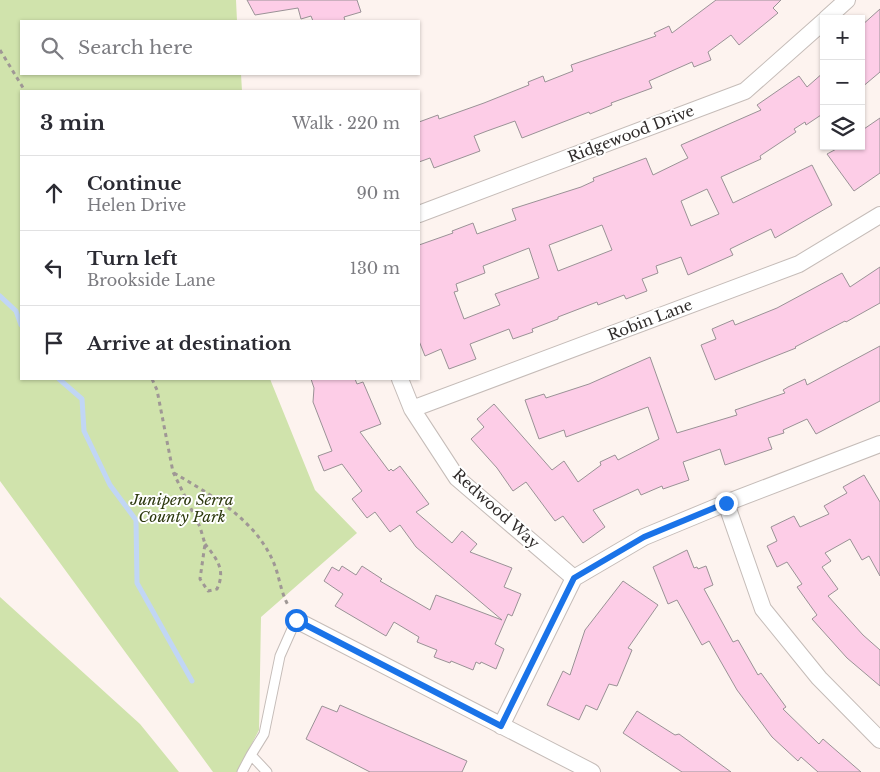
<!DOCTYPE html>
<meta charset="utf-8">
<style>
body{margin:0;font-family:"Libre Baskerville",serif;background:#f2f2f3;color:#2b2b33}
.controls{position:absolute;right:15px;top:15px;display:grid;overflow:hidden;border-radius:0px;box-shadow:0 1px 4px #0004}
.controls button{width:45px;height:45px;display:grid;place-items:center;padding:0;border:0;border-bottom:1px solid #e1e1e2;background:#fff;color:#2b2b33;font:25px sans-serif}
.stop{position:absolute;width:15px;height:15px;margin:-11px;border:4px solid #1a73e8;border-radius:50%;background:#fff}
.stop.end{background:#1a73e8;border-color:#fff;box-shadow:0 1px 5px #0008}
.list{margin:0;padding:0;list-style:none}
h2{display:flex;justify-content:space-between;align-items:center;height:65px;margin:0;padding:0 20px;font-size:21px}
h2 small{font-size:16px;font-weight:400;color:#7c7c81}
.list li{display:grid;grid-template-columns:32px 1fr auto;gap:15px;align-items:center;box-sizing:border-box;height:75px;padding:0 20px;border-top:1px solid #e1e1e2}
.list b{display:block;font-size:19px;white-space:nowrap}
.list p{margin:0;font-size:16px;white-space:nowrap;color:#7c7c81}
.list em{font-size:16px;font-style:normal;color:#7c7c81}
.icon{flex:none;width:28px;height:28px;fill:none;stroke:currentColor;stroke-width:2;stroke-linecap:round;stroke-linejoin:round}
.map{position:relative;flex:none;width:880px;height:772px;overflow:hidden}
.search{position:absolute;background:#fff;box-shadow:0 1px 4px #0004;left:20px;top:20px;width:400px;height:55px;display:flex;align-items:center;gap:12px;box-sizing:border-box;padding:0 18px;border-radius:0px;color:#7c7c81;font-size:19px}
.panel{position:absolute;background:#fff;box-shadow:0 1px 4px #0004;left:20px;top:90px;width:400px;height:290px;border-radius:0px}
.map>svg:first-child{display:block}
</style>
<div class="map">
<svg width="880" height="772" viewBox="0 0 880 772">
<rect width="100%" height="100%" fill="#fdf3ef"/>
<path fill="#d0e3ac" d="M0,0H236L237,21H21V74H241L242,91H21V379H270L315,490L357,533L261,617L259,730L237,772H213L0,481Z
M0,597L140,724L179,772H0Z"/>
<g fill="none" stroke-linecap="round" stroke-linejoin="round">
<path stroke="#c1d6f5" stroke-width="5" d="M0,296L16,311L21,325
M59,379L82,399L84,431L110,485L136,520L137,583L192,681"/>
</g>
<path fill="#fdcde7" stroke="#9a9296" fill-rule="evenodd" d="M247,0H357L361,12L344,17L345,21H313L311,16L301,19L298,8L255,15Z
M716,0H781L773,8L778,13L739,45L731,35L708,52L711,60L694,67L692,62L649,81L652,88L611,103L612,105L590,114L589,112L522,138L515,121L487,131L474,136L480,151L434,168L430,158L419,162V122L438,115L439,119L484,103L529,85L528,82L543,76L545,82L573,71L571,65L656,36L654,33L669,26L672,33Z
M880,9V72L861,88V26Z
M824,72V113L806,125L805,122L794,129L796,132L760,156L761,159L721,177L733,203L812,165L832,205L775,238L771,229L730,249L733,255L688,275L681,257L656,266L658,273L642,279L647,291L626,299L624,295L598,305L597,302L558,317V319L532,329L533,332L513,339L509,329L470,344L476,359L449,369L441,349L425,356L419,341V245L453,233L452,231L473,223L477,234L516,220L512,209L581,187L594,181L593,178L646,158L653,175L688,158L681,145L761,110L757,105L799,76L807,87ZM707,189L719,214L691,226L681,201ZM602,225L612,250L558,271L549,245ZM529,248L539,278L495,294L500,305L464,319L454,292L458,291L456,284L485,273L483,266Z
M880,118V173L854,191L827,154L842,146H861V131Z
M880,267V303L846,322L845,321L795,347L796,348L715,380L701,345L716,339L712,329L733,320L735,325L777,308L842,273L850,287Z
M880,346V401L816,434L807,419L783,430L784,433L768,438L772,449L725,465L720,449L683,462L689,480L663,489L662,486L641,495L638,489L593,510L605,527L583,543L563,516L555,521L526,482L513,491L497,468L471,439L484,427L477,419L494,404L552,470L564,461L578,482L601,465L600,462L615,455L618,460L659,439L648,407L566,437L564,430L539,439L525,400L544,394L546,398L589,384L650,357L677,433L737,415L735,410L785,393L783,390L788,387L805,379L807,385Z
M311,379H355L357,384L363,382L381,424L360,432L389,471L391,469L393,471L400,466L429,504L416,512L452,543L462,531L477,544L470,552L512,568L504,587L521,594L512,616L508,614L495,644L504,649L496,669L481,662L480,664L476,662L473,670L451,661L450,663L434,657L437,650L417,642L419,637L394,622L386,636L335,606L343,594L324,581L332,567L339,571L342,566L356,575L362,566L382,579L380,581L430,610L436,595L502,620L416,547L400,525L390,532L375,512L367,518L352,499L362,491L342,464L324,471L318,456L332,451L313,402L314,388Z
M864,475L880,502V576L869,556L862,560L850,539L825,553L831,561L822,567L838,589L828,596L863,635L880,650V686L847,658L812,619L817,615L797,587L802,584L787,562L777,567L767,546L777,541L771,527L794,516L800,527L829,514L824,506L847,493L843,487Z
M687,550L694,568L697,567L698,569L706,566L713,585L704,589L733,642L738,640L758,675L761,673L786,707L783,709L819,744L823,739L861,772H818L801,757L798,761L772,737L737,690L709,641L702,645L677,600L668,604L653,567Z
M623,581L658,605L628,648L632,650L617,686L609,684L597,710L586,705L579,720L547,705L563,671L570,675L585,630Z
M340,705L467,761L462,772H370L306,739L322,706L337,712Z
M637,711L675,735L679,734L731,772H682L623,733Z"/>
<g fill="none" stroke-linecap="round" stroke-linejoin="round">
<defs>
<path id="service" d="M242,772L251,755
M267,772L251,755L264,734L280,656L296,620"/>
<path id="minor" d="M826,19L847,0
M419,214L745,91L824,21
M400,379L412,409L457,478L574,578
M412,409L799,264L880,215
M726,503L763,609L819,678L880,740
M296,620L592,772
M501,726L574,578L644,537L726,503L880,444"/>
</defs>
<use href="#service" stroke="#c5bcb8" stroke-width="11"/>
<use href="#minor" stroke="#c5bcb8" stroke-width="18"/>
<path stroke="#9f9795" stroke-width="3" stroke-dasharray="4 4" stroke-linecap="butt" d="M0,50L25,91
M152,379L157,390L173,472L200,527L205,544L200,579L208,591L217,589C226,570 217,559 205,544
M174,473C213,496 258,521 275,566C280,580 281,593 289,607"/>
<use href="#service" stroke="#fff" stroke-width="9"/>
<use href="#minor" stroke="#fff" stroke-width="16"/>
</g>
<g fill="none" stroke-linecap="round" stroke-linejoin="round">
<path stroke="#1a73e8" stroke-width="6" d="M296,620L501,726L574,578L644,537L726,503"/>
</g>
<g text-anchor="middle" stroke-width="4" stroke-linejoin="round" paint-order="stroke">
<g font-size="15" fill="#2f2b2a" stroke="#fff">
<text transform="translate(631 134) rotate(-21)" y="5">Ridgewood Drive</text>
<text transform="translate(650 320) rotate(-21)" y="5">Robin Lane</text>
<text transform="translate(496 509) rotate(42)" y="5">Redwood Way</text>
</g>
<g font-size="15" font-style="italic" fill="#2c380d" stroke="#fff">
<text x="182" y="505">Junipero Serra<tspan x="182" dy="17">County Park</tspan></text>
</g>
</g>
</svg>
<div class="controls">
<button>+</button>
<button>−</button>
<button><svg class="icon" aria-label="layers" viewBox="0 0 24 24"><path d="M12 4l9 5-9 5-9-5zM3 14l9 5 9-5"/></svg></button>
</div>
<div class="stop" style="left:296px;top:620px"></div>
<div class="stop end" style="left:726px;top:503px"></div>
<div class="search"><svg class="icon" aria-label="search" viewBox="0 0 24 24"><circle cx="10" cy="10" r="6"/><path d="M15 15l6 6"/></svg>Search here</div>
<section class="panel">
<h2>3 min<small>Walk · 220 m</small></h2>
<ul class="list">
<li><svg class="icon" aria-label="ahead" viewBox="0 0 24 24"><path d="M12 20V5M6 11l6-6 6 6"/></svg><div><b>Continue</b><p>Helen Drive</p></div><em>90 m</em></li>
<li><svg class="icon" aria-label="left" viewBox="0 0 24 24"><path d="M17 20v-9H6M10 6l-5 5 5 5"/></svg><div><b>Turn left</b><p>Brookside Lane</p></div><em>130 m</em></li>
<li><svg class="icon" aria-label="arrive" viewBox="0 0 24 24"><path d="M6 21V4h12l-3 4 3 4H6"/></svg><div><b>Arrive at destination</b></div></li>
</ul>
</section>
</div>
